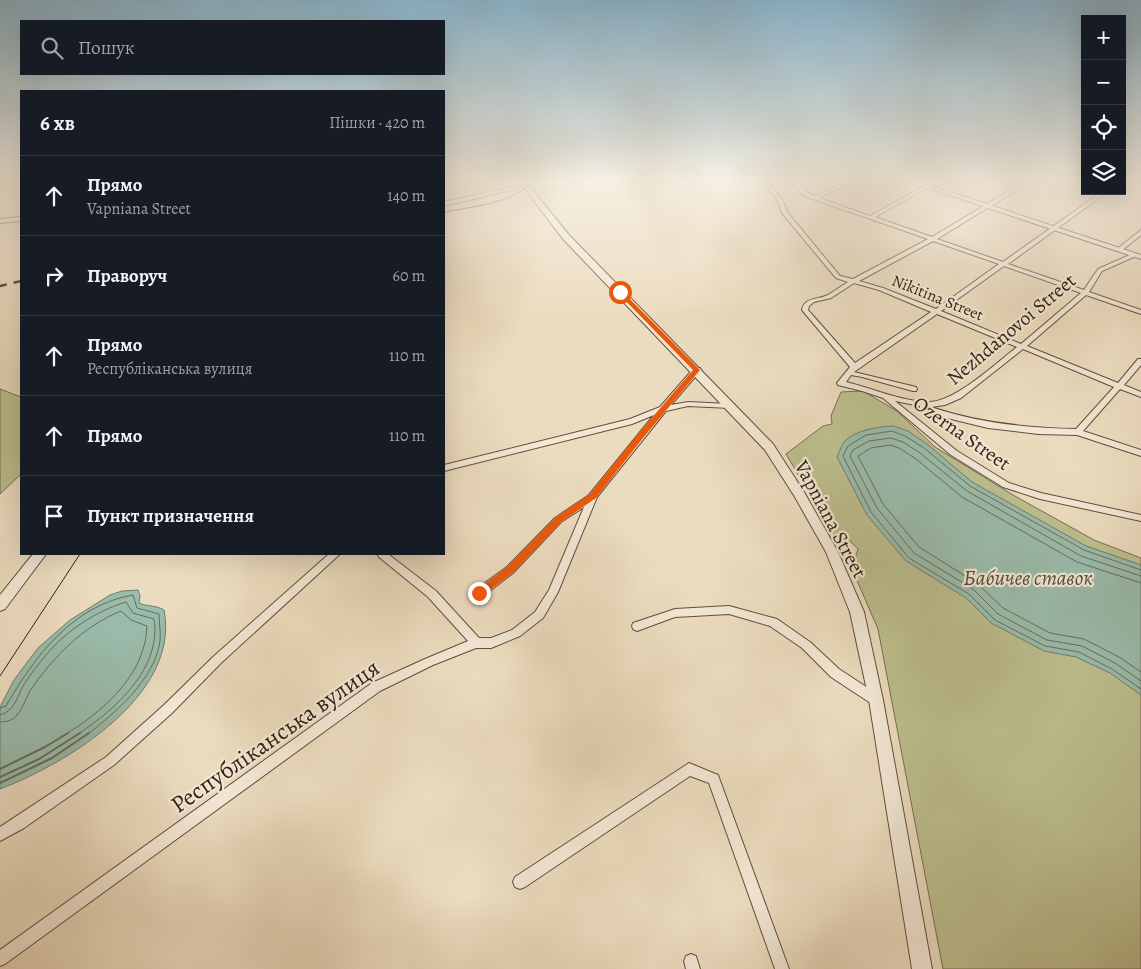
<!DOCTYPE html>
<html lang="uk">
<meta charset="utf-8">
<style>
body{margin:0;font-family:Alegreya,serif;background:#20242c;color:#f1f3f6}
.controls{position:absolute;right:15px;top:15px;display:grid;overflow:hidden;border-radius:0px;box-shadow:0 5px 20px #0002}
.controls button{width:45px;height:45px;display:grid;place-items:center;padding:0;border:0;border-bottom:1px solid #363941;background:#171b24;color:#f1f3f6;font:25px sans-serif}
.stop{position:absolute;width:15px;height:15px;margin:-11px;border:4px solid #ea580c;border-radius:50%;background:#fff}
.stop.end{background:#ea580c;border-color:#fff;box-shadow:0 1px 5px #0008}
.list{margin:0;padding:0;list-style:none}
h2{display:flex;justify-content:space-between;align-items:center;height:65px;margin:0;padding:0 20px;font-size:21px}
h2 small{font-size:16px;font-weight:400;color:#9ea1a6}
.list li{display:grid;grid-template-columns:32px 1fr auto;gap:15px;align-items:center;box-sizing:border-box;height:80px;padding:0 20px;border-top:1px solid #363941}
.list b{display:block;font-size:19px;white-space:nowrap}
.list p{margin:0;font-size:16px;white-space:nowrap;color:#9ea1a6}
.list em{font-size:16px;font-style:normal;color:#9ea1a6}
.icon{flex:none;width:28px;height:28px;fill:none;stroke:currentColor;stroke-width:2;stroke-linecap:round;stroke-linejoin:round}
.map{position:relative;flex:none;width:1141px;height:969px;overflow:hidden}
.search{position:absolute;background:#171b24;box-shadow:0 5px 20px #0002;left:20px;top:20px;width:425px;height:55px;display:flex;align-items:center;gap:12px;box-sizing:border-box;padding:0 18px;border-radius:0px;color:#9ea1a6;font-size:19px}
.panel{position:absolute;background:#171b24;box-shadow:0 5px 20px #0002;left:20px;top:90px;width:425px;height:465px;border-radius:0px}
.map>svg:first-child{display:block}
</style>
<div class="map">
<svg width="1141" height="969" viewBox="0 0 1141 969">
<rect width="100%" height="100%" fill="#ecdcbf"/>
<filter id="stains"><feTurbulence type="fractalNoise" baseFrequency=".004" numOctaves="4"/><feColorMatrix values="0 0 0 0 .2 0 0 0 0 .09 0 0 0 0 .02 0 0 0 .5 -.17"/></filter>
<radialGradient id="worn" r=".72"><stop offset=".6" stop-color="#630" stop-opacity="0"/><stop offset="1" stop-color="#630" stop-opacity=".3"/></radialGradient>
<path fill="#bdbf8f" stroke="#766e50" d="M0,389L21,397V474L0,494Z
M863,391L897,411L935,447L1013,495L1094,540L1141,558V969H943L878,629L852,569L858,549L851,542L836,538L786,454L823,426L832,424L831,416L841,392Z"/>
<path fill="#9abcab" stroke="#707d6e" d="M893,426L908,431L927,444L972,482L1086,546L1141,565V695L1110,673L1076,657L1044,651L991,623L966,598L906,561L867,515L837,457C839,453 841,446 844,442C855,430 877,427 893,426Z
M138,590L140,596L139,603C148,607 156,605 164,610C181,695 66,764 0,789V707L14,680L38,648L70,620L110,595L122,591Z"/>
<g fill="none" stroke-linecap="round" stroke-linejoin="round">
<path stroke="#656d5e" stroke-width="1" d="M1141,570L1084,550L970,486L924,448L905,436L892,431L866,435L848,446L843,456L871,512L909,558L969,594L995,620L1045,646L1079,652L1112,669L1141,689
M1141,576L1081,556L967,491L920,453L903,442L891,438L869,441L853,450L850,456L877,508L914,553L973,589L998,614L1047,640L1082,646L1115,663L1141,681
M1141,583L1077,562L962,497L916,459L899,448L890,445L871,448L858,456L883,504L919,547L978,584L1003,608L1050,633L1084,639L1119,657L1141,672
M0,708L6,706C34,657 73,605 133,595L137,608L159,614C159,623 161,633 160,641C155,679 116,712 88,734
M0,715C16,711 17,695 25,683C31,673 39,664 46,655C66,631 96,611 126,602L133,613L154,619C162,668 115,710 78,734
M0,722C7,722 13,720 17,715C24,707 26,696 32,688C55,655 84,626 121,611L131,620L147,626C146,634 146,642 143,649C133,685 96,716 66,734"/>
<path stroke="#656d5e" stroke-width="2" d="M0,769L45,747L68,733
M0,777L39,759L80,733
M0,783L52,758L89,733"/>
<defs>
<path id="minor" d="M761,180H766C775,190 784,199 787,212L840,276L853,279L928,239L813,199L802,194L790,180H795L806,192L815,196L849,180H855L819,198L870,216L935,180H941L875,217L932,237L1027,180H1033L937,239L1003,262L1103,191H1109L1008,264L1084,290L1098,269L1132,254H1136V256L1102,271L1089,292L1141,310V314L1086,295L1027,346L1118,383L1138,359H1141V365L1124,385L1141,392V397L1120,389L1083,431L1141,450V456L1077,435L1038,434L988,428L947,418L920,409V406L895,401L957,451L1009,483L1041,493L1141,515V521L1040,499L1003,487L951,455L883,398L862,391L838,385L837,383L850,367L802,310C804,297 818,300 828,295C835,291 841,286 848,282L836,278L782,213L777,199ZM933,241L999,264L936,309L883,288L859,281ZM1004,266L1081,293L1021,344L941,311ZM854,283L879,290L931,312L855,363L808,310L809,306L814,302L831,298ZM937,314L1017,347C996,363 953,404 927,402C901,401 871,388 846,382L851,375L862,377L913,391H916L917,389L916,387L854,372ZM1023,349L1114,387L1076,429C1026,428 978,423 931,407L945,405L961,398Z
M1122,180H1125L1122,182Z
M21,217V221L0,223V219Z
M1141,230V235L1121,251H1117V249Z
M694,368H700L701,370L671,405L688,402L730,404L734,406L730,408L688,406L666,411L597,497L558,592L543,618L520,636L491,648H476L433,665L380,691L5,964L0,966V950L372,683L425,659L468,641L428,597L379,557L377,554H388L436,591L479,638H491L512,630L535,612L549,590L584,507L561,522L513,573L483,596L479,597L475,596L474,593L475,590L507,567L555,518L589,495L654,415L632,424L444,471V465L630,419L660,407Z
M329,554H340L221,663L172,713L114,765L24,828L0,841V827L106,757L164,705L213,657Z
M729,606L777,619L810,642L839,669L880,696L882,700L880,704L876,705L872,704L831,677L802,648L770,626L729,614L675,617L637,631L633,629L632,626L633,623L675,609Z
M689,763L718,775L789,969H775L709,783L690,776L525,887L520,889L515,887L513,882L515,877Z
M691,954L696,956L700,969H686L684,961L686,956Z"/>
<path id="tertiary" d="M518,180L525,181L569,235L773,444L804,492L838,552L864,612L883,700L932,969H912L869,700L850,612L826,552L795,497L765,450L563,239L522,185L516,189L444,206V202L512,187L519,182Z
M904,180H914L1141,255V259Z
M33,554H46L5,609L0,611V595Z"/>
</defs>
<use href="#minor" stroke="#5f4e3d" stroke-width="2"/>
<use href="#tertiary" stroke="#5f4e3d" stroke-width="2"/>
<use href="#minor" fill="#f3e8d5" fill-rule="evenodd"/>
<use href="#tertiary" fill="#f3e8d5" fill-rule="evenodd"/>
<path stroke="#301e12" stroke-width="1" d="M444,212C470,207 518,203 533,180
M0,676L80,554"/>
<path stroke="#301e12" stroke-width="2.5" stroke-dasharray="7 7" stroke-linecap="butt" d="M0,286L21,281"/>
</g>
<linearGradient id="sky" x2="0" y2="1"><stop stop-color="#89b7d0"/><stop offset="0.57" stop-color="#f6efe2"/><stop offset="1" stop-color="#f6efe2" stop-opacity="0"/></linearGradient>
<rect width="1141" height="316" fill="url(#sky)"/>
<path fill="#ea580c" d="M618,291H622L700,370L643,438L596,498L561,522L514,572L482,596H476V590L507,567L555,518L590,494L638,434L693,370L618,293Z"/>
<g text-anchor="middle" stroke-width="4.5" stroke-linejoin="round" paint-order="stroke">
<g font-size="16" fill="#301e12" stroke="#f3e8d5">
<text transform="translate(938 297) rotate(22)" y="6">Nikitina Street</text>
</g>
<g font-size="20" fill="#301e12" stroke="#f3e8d5">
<text transform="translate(1011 329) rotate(-40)" y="7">Nezhdanovoi Street</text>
<text transform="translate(962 433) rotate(35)" y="7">Ozerna Street</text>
<text transform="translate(831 519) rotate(62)" y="7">Vapniana Street</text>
</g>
<g font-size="21" font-style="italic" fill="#504d40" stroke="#f3e8d5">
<text x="1028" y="585">Бабичев ставок</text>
</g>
<g font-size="24" fill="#301e12" stroke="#f3e8d5">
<text transform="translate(275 736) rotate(-35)" y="8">Республіканська вулиця</text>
</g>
</g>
<rect width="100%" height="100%" filter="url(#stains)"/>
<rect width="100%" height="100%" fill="url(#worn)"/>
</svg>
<div class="controls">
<button>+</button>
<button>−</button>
<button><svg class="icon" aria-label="locate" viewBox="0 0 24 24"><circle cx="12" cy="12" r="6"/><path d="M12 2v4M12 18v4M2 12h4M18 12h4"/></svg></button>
<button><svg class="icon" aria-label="layers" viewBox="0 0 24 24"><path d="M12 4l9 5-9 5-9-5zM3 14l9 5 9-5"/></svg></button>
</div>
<div class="stop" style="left:620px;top:292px"></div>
<div class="stop end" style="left:479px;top:593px"></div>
<div class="search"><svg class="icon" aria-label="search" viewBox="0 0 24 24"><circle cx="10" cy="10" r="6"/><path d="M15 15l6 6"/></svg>Пошук</div>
<section class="panel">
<h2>6 хв<small>Пішки · 420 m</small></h2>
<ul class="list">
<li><svg class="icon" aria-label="ahead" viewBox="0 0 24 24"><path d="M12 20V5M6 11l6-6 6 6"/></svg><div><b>Прямо</b><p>Vapniana Street</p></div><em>140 m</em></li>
<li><svg class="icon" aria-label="right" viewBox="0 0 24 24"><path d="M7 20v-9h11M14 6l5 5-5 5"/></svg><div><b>Праворуч</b></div><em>60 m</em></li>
<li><svg class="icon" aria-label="ahead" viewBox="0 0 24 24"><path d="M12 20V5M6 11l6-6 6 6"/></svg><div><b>Прямо</b><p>Республіканська вулиця</p></div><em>110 m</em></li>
<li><svg class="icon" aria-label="ahead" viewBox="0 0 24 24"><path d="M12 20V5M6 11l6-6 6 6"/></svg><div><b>Прямо</b></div><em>110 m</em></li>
<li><svg class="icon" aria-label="arrive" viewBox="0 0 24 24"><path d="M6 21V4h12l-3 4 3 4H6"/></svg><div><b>Пункт призначення</b></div></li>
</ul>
</section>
</div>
